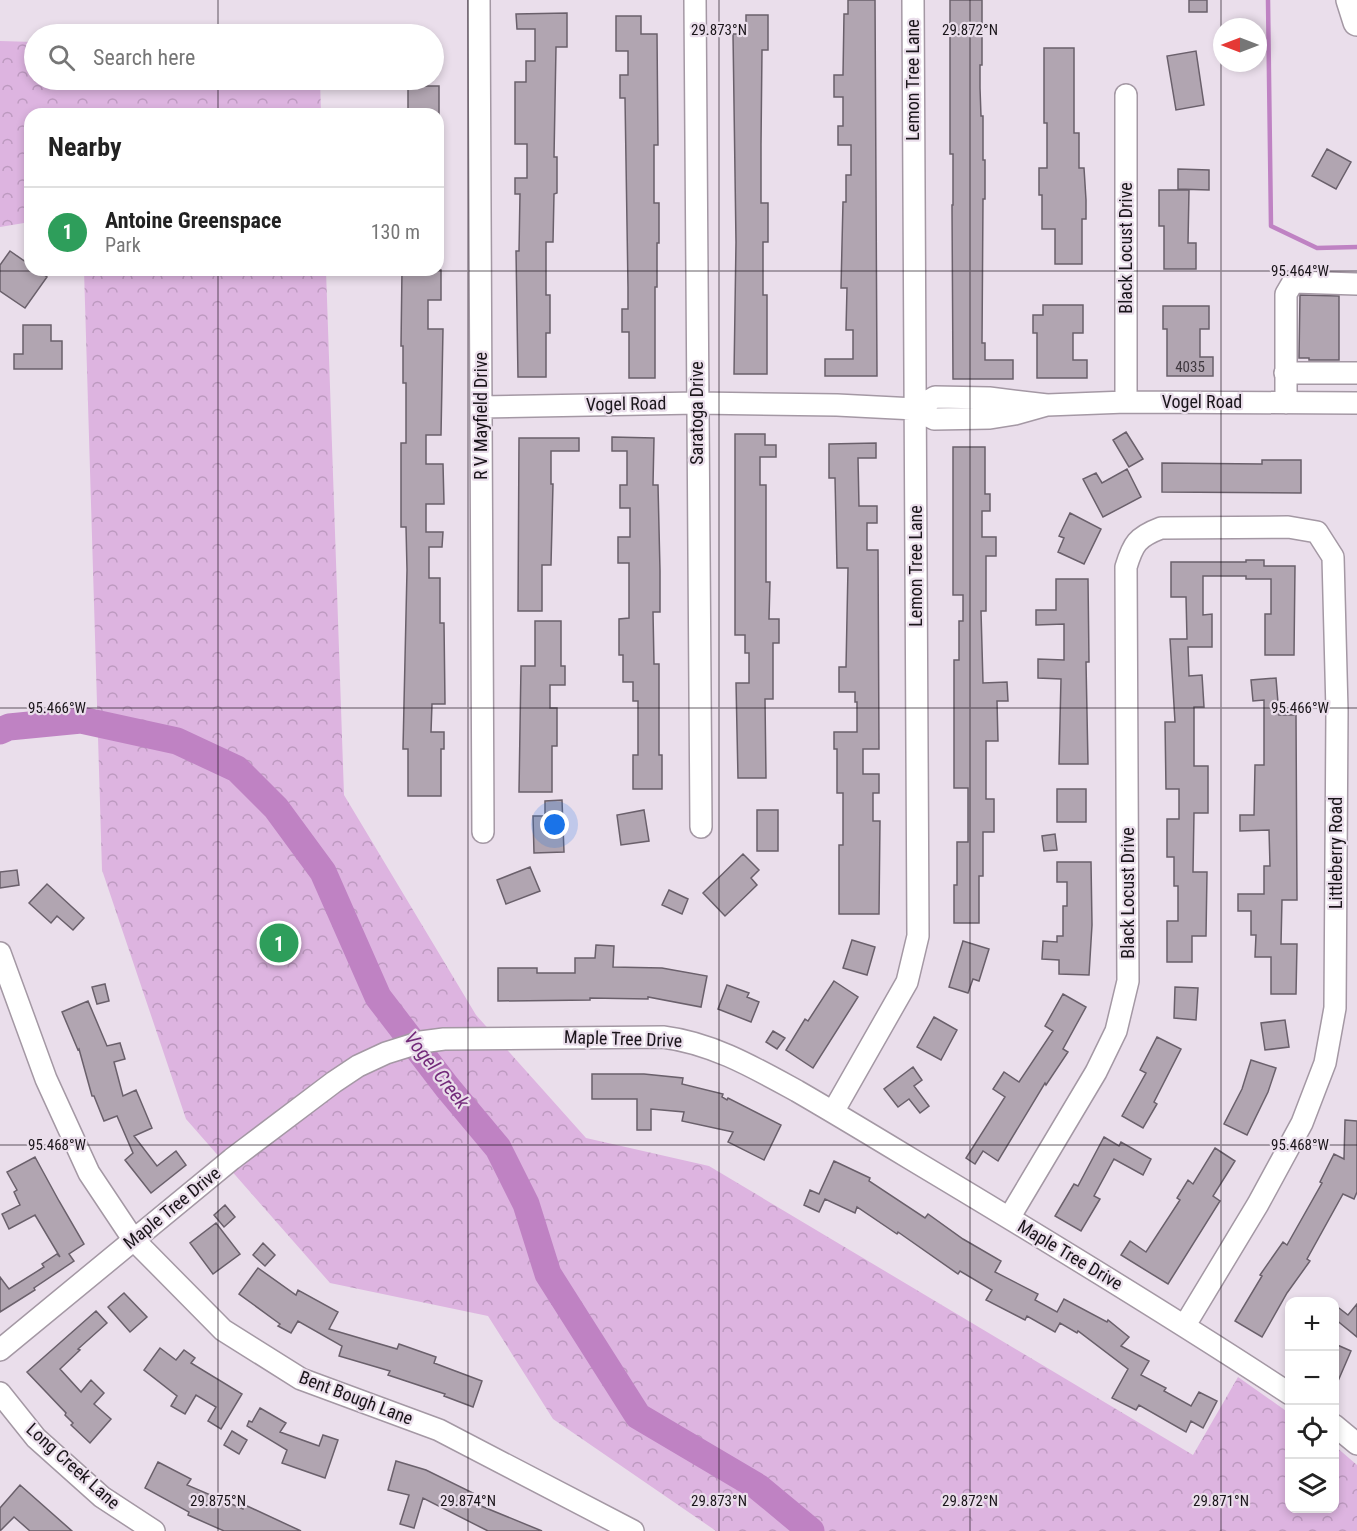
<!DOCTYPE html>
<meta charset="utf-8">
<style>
body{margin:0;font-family:"Roboto Condensed",sans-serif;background:#f6f6f6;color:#222}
.controls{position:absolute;right:18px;bottom:18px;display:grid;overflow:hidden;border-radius:12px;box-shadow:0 3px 9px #0003}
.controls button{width:54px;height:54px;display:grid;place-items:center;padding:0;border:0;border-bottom:2px solid #e0e0e0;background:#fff;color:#222;font:30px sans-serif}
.compass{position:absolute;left:1213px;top:18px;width:54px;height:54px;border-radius:50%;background:#fff;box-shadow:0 3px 9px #0003;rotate:270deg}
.you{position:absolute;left:555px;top:825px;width:21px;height:21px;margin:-15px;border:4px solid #fff;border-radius:50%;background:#1a73e8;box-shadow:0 0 0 9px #1a73e833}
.badge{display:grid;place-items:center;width:39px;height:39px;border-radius:50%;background:#0f766e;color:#fff;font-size:20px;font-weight:700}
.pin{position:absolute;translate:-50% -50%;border:3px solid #fff;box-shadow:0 2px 6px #0006}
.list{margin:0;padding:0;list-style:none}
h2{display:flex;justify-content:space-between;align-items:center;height:78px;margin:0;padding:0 24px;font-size:26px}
h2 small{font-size:20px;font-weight:400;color:#767676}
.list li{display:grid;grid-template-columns:39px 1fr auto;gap:18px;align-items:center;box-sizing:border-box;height:90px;padding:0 24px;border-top:2px solid #e0e0e0}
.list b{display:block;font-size:22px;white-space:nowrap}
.list p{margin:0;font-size:20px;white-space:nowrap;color:#767676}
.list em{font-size:20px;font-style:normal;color:#767676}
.icon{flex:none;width:33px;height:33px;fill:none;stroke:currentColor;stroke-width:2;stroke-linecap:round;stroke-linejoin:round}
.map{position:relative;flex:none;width:1357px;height:1531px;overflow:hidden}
.search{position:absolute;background:#fff;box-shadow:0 3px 9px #0003;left:24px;top:24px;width:420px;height:66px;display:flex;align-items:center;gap:15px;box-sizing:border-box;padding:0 21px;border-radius:33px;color:#767676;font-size:22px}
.panel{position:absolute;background:#fff;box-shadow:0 3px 9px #0003;left:24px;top:108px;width:420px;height:168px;border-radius:18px}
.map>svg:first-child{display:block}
</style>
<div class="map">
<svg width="1357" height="1531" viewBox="0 0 1357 1531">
<defs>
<pattern id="park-crowns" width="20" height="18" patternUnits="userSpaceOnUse" patternTransform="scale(1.5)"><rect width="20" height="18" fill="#ddb4e0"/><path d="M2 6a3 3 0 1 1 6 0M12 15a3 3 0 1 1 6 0" fill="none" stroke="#bd9ac0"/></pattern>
</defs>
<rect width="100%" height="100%" fill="#eadeeb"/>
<path fill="url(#park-crowns)" d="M0,41L34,42V80H320L321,114H30V222L0,227Z
M84,270H326L344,795L476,1015L586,1138L709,1166L1193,1455L1238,1377L1289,1413L1290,1508H1334L1335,1446L1357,1465V1531H716L553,1419L488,1316L330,1283L186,1119L102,870Z"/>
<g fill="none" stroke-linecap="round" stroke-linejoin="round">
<path stroke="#bf82c3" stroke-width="4.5" d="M1268,0L1271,226L1317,248L1357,247"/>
<path stroke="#bf82c3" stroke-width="27" d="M0,731L9,727L81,720L177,741L237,769L276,808L323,872L378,997L447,1087L498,1148L526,1204L548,1274L638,1416L758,1487L811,1531"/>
</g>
<path fill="#b1a5b1" stroke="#6a606b" stroke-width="1.5" d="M848,0H875L877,376H825V359H853V330H846L847,288H841L843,202H846V175H851V145H838V126H843V97H834V75H843L844,14H848Z
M950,0H982V65H980V88L981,116H983V160H985V199H983L982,343H985V360H1013V379H953L952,205H953V154H950Z
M1189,0H1207V12H1189Z
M567,13V47H556L554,157H557V193L554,194L553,242H546V295H550V333H546V377H518L516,251H519L520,194H515V178H527V144H515V82H526V61H535V29H517L516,14Z
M746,15H768V50H762L761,144V203H768V242H763V295H767V374H734L736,242L733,34H746Z
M616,16H641V34H657L658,145H654V203H659V243H657V287H655V378H629V332H622V309H628V287L625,98H620V75H628V51H616Z
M1044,48H1074V133H1079V168H1084L1086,200V219H1082V264H1055V229H1042V195H1039V168H1047V123H1044Z
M1196,51L1204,105L1176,110L1167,56Z
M408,86H439V114H408Z
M1327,149L1351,162L1336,189L1312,176Z
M1178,169L1209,170V190L1178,189Z
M1159,190H1189L1188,243H1196V269H1164V226H1159Z
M10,251L30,265V270H37L47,277L25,308L0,291V265Z
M402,270H441V300H428V329H443L441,435H426V464H443L444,504H426V532H443L442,547H429V578H440V623H444L445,704H432L431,732H444V749H441V796H408V749H403L407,570L406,527H401V443H406V383H403V346H401Z
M1300,295L1339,296V360H1309V358H1299Z
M1043,305H1083V333H1073V360H1087V378H1037V333H1033V315H1043Z
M1163,306H1209V329H1200V357H1213V376H1167V329H1163Z
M23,325H51V341H62V369H14V354H23Z
M1126,432L1143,459L1129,467L1113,440Z
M735,434H765V445H776V457H760V485H766V582H770L769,619H779V643H773V699H765L766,778H738L736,683H749V653H745V635H735Z
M612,437L654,438L653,485H658L660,571V612H653L654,664H659V755H662V789H633V755H638V701H633V682H623V655H619V619L629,618V563H618V537H630V508H620V485H627V451H612Z
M519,438H579V451H551V484H553L551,565H542V611H518Z
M876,443V458H858L859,506H877V523H867V550H878L879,749H863V774H879V793H873V821H880L879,914H839V845H843V793H837V749H834V732H857V702H855V692H839V667H846L848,568H837L835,478H829V444Z
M953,447H985V494H990V511H982V537H996V556H986V611H981L983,683L1007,682L1008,701H997L998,741H986V799H994V832H983V876H979V923H954V885H957V842H968V788H954V660H959V621H963V595H953Z
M1262,460H1301V493L1162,492V463L1262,464Z
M1127,469L1141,497L1103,517L1083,479L1096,473L1102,483Z
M1070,513L1101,529L1084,564L1058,552L1064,538L1059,536Z
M1246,560H1264V566H1295L1294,655H1265V614H1271V579H1246V576H1203V615L1212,614V647H1188L1189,676L1202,675L1204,707H1194V766H1208V813H1194L1193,872H1207L1206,936H1192V962H1167V921H1178V886H1174V857H1167V819H1179V789H1166L1165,722H1175L1170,639H1187L1186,597H1171V562H1246Z
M1056,579H1088L1089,662H1086L1088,764H1059L1061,679L1038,678V659L1064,660V624L1036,625V610H1056Z
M535,621H561V666H565V685H550V708H557V746H552V792H519L521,666H535Z
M1276,678L1279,715H1296L1297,900H1282L1281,944H1297L1296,994H1271V957H1255L1256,935H1251V911H1238V894H1264V866H1270L1269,830L1240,831V815H1254L1255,765H1264V700L1253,701L1251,680Z
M1057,789H1086V822H1057Z
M562,800L564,852L534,853L533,816H545V801Z
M644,810L649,841L621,845L617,815Z
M757,810H778V851H757Z
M1055,834L1057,850L1044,851L1042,836Z
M743,854L759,870L751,878L757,885L725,916L703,893Z
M1057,862H1091L1092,925L1089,975L1059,974V960L1042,959L1043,941L1057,942V936H1063V906H1067V882H1057Z
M530,867L540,891L506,904L497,880Z
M17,870L19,885L0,888V872Z
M47,884L84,918L73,930L57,916L51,923L29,903Z
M669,890L688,899L682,914L662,905Z
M852,940L875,947L867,975L843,968Z
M963,941L989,949L979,981L973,979L968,993L949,987Z
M596,945L614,946L613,967L662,968L707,976L701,1007L648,997V999L590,998V1000L498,1001V968H537V973H575V958H595Z
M834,981L858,997L813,1068L786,1050L805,1019L808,1021Z
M105,984L109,1001L97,1004L92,987Z
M727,985L749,993L747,997L759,1002L751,1022L718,1009Z
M1175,987L1198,988L1196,1020L1174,1018Z
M1063,994L1086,1007L1063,1049L1068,1052L1046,1085L1045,1083L998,1161L983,1151L975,1164L966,1158L1005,1097L993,1089L1004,1072L1019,1082L1053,1031L1045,1026Z
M88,1001L107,1046L120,1043L125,1059L114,1062L123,1096L136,1090L152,1128L134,1136L157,1166L176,1151L186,1165L151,1193L125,1160L133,1153L117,1116L104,1121L94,1096H92L79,1049L78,1050L62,1012Z
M934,1017L957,1030L941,1060L917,1047Z
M1285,1020L1289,1047L1265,1050L1261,1023Z
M773,1031L785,1038L777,1049L766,1042Z
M1157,1037L1181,1049L1154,1102L1157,1104L1143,1128L1122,1116L1146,1073L1140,1070Z
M1251,1060L1276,1068L1268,1092L1247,1135L1224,1124L1242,1089Z
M913,1067L922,1080L914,1086L929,1106L920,1113L909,1099L898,1107L884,1089Z
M592,1074H644L683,1078L682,1084L723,1094L722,1097L727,1100L728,1098L781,1125L764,1160L728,1142L733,1132L682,1121L684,1112L651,1109V1130H637V1099H592Z
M1345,1120L1357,1121V1192L1354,1199L1343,1194L1307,1259L1310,1261L1287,1293L1262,1337L1235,1321L1262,1276L1260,1275L1283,1242L1287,1245L1322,1183L1320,1182L1334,1154L1344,1159Z
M1104,1137L1119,1146L1121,1142L1151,1159L1143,1175L1114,1159L1094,1196L1100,1199L1081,1231L1055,1216L1074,1184L1078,1186Z
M1215,1148L1235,1161L1213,1196L1220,1201L1168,1284L1121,1255L1130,1241L1146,1252L1180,1200L1177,1198L1188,1180L1193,1184Z
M35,1157L59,1201L84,1244L69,1254L74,1261L34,1288L35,1290L0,1312V1277L9,1289L44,1267L42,1264L57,1254L60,1257L35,1215L9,1229L2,1214L20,1205L14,1192L17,1190L7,1172Z
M834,1161L870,1178L869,1181L925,1218L928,1214L963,1239L1001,1261L995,1272L1038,1294L1035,1300L1057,1312L1064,1299L1107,1322L1108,1320L1129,1337L1121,1346L1149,1361L1141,1375L1166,1388L1164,1391L1191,1406L1199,1392L1217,1401L1203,1428L1191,1421L1186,1432L1139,1405L1136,1410L1112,1398L1128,1369L1078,1331L1077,1333L1060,1323L1055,1332L1027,1316L1025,1320L986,1300L992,1290L960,1271L958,1274L898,1232L897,1234L857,1207L855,1213L825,1199L819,1212L804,1205L810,1190L819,1194Z
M225,1205L235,1217L224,1227L214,1215Z
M216,1223L240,1254L213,1274L190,1243Z
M263,1243L275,1255L265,1266L253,1255Z
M258,1268L296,1295L298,1290L338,1312L329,1329L397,1349L399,1344L436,1357L434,1363L482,1381L473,1407L444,1396L445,1394L388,1375L390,1371L339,1356L342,1346L298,1321L291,1333L278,1326L280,1324L239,1294Z
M124,1293L147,1317L130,1332L108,1307Z
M1357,1304V1337L1335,1319V1305L1348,1315Z
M96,1311L107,1323L78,1349L80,1350L60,1369L81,1392L91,1380L104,1393L94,1404L111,1419L90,1443L71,1425L73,1423L65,1415L66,1413L27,1372Z
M1335,1344L1351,1351L1335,1388Z
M160,1348L176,1360L184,1350L195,1358L191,1363L242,1394L221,1429L208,1421L216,1407L196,1395L185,1414L171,1406L177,1396L144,1370Z
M260,1408L286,1423L280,1432L319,1446L323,1435L338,1440L325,1478L282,1463L287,1450L247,1426L249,1421L252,1422Z
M232,1431L247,1440L239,1454L224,1445Z
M396,1461L426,1470L473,1493L469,1501L542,1531H488L423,1498L414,1528L400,1524L409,1495L388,1490Z
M158,1462L191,1479L187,1485L243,1509L245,1505L301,1531H224L188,1515L189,1512L145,1488Z
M20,1485L72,1531H30L14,1517L0,1531V1508Z"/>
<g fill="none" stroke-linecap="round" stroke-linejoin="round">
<defs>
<path id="minor" d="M479,0L483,832
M695,0L701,827
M1126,95V402
M1285,373H1357
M1286,403V294L1293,282L1357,284
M481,407L697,403L837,405L915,409L934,419L990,418L1015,414L1047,405
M915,409L935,397L989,398L1047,405L1126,402L1357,403
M0,953L46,1079L89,1173L133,1239L223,1330L301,1379L439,1430L633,1531
M833,1112L907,982L918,936L913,0
M1009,1218L1096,1072L1116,1031L1128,981L1126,567C1133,544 1137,537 1161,528L1288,527L1317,532L1333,557L1337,711L1335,1008L1325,1063L1302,1123L1258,1204L1185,1325
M0,1350L232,1159L334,1082L358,1066L386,1053L421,1042L444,1039L663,1037C712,1043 755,1068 797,1091C835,1113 873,1136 911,1159C1038,1235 1165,1312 1290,1394
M0,1393L36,1438L102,1497L154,1531
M1334,1425L1357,1444"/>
<path id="major" d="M1350,0L1357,22"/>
</defs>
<use href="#minor" stroke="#a498a4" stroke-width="24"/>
<use href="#major" stroke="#a498a4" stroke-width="30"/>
<use href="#minor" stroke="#fff" stroke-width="21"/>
<use href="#major" stroke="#fff" stroke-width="27"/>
</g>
<path fill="none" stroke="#1a151a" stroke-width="1.5" stroke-opacity="0.45" d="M218,0V34M468,0V1531M719,0V1531M970,0V1531M1221,0V1531M218,80V114M218,270V1531M0,271H1357M0,708H1357M0,1145H1357"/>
<g text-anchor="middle" stroke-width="4.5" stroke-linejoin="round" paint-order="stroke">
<g font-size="15" fill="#403940">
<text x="1190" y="372">4035</text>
</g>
<g font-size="18" fill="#1a151a" stroke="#eadeeb">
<text transform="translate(913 80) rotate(-90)" y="6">Lemon Tree Lane</text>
<text transform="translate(1126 248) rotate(-90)" y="6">Black Locust Drive</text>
<text x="1202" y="408">Vogel Road</text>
<text transform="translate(626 404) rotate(-1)" y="6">Vogel Road</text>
<text transform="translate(697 413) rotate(-90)" y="6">Saratoga Drive</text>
<text transform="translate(481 416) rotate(-90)" y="6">R V Mayfield Drive</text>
<text transform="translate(916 566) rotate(-90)" y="6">Lemon Tree Lane</text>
<text transform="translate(1336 853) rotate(-90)" y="6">Littleberry Road</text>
<text transform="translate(1128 893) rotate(-90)" y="6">Black Locust Drive</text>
<text transform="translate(623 1039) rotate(2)" y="6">Maple Tree Drive</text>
<text transform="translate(172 1208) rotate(-39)" y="6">Maple Tree Drive</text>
<text transform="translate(1070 1255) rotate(31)" y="6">Maple Tree Drive</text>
<text transform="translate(356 1398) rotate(21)" y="6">Bent Bough Lane</text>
<text transform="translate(73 1466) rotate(42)" y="6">Long Creek Lane</text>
</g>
<g font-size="20" font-style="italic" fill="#732a7a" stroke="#eadeeb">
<text transform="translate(437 1070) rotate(52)" y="7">Vogel Creek</text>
</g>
</g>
<g font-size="15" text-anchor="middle" fill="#1a151a" stroke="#eadeeb" stroke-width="4.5" stroke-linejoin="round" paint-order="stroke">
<text x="719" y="35">29.873°N</text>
<text x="970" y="35">29.872°N</text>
<text x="1300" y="276">95.464°W</text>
<text x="1300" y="713">95.466°W</text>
<text x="57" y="713">95.466°W</text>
<text x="1300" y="1150">95.468°W</text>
<text x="57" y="1150">95.468°W</text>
<text x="218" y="1506">29.875°N</text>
<text x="468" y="1506">29.874°N</text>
<text x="719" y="1506">29.873°N</text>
<text x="970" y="1506">29.872°N</text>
<text x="1221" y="1506">29.871°N</text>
</g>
</svg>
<div class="controls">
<button>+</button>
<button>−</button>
<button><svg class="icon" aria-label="locate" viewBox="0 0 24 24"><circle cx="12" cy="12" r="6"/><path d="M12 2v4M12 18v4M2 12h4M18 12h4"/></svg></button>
<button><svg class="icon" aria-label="layers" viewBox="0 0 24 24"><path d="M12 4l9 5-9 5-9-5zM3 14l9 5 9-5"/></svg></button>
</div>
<svg class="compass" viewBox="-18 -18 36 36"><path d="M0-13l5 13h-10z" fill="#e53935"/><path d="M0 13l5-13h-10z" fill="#767676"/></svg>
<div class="you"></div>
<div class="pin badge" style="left:279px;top:943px;background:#2e9e5b">1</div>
<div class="search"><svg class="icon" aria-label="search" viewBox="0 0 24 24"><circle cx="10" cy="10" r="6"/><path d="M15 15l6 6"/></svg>Search here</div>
<section class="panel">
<h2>Nearby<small></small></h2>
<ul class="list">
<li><span class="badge" style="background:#2e9e5b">1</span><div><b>Antoine Greenspace</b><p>Park</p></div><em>130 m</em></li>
</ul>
</section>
</div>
